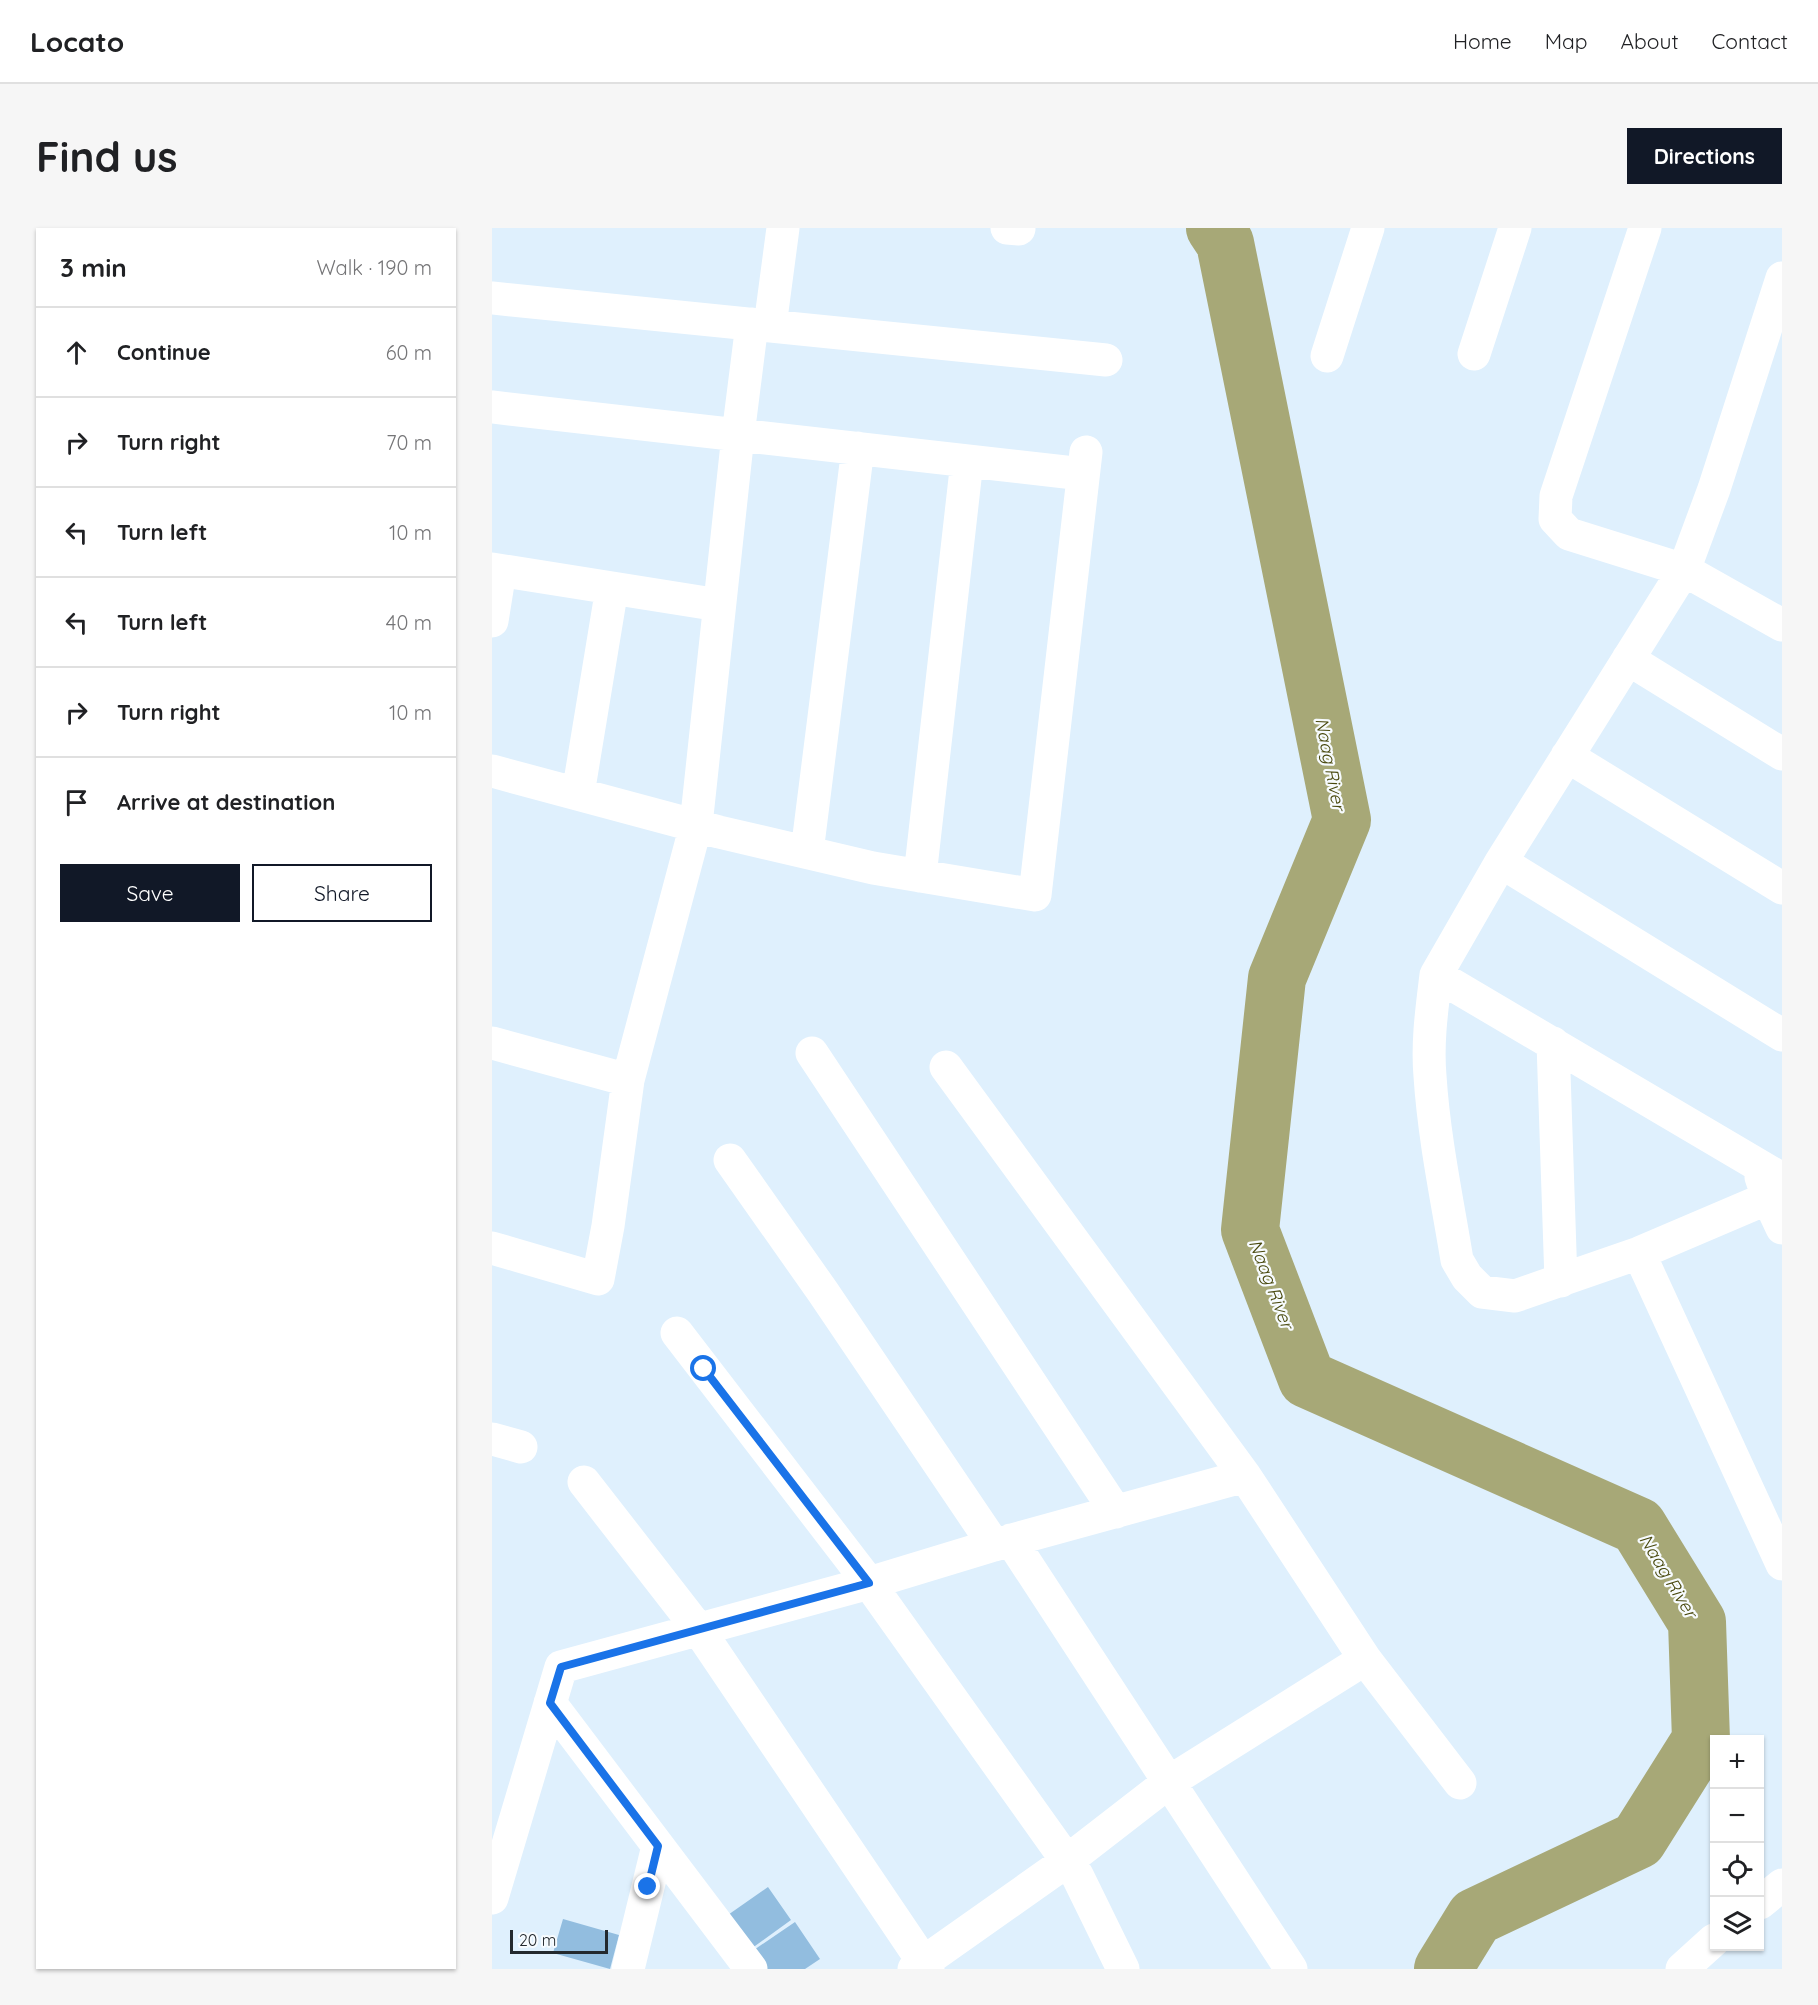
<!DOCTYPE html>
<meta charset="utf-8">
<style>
body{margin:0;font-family:Quicksand,sans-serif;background:#f6f6f6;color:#202124}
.controls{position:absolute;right:18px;bottom:18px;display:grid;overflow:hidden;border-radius:0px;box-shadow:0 2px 4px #0004}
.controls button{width:54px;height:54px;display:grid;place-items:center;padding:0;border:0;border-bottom:2px solid #e0e0e0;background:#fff;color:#202124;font:30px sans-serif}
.scale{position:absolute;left:18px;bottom:15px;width:98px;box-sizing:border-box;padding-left:6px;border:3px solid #23292e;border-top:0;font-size:16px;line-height:21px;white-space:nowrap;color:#23292e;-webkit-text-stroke:4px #f7fbfe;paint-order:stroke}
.stop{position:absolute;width:18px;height:18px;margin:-14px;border:4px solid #1a73e8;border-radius:50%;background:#fff}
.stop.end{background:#1a73e8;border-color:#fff;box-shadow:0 2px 6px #0008}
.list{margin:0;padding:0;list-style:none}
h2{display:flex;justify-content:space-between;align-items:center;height:78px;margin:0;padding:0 24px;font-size:26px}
h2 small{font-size:20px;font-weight:400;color:#757577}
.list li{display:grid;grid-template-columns:39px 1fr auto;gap:18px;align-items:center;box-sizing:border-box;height:90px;padding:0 24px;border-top:2px solid #e0e0e0}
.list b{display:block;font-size:22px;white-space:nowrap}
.list em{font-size:20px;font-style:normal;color:#757577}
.actions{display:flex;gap:12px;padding:18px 24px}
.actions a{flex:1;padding:14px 0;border:2px solid #111827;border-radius:0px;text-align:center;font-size:21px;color:#111827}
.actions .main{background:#111827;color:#fff}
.icon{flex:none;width:33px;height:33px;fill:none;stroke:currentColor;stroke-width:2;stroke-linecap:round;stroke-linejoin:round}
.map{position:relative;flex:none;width:1290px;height:1741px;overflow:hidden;border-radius:0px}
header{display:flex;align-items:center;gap:36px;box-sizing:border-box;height:84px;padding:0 30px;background:#fff;border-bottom:2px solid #e0e0e0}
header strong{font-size:28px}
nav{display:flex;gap:33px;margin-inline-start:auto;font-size:21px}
.intro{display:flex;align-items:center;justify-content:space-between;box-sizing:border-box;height:144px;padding:0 36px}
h1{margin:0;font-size:42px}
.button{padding:15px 27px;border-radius:0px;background:#111827;color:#fff;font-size:21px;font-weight:700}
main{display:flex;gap:36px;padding:0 36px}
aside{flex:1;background:#fff;border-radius:0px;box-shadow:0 2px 4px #0004}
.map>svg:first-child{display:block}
</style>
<header>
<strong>Locato</strong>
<nav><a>Home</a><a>Map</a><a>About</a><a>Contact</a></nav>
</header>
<div class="intro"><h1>Find us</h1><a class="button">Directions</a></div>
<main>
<aside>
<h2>3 min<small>Walk · 190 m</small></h2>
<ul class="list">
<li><svg class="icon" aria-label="ahead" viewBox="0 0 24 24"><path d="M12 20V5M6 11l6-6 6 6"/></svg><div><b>Continue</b></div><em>60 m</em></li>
<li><svg class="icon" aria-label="right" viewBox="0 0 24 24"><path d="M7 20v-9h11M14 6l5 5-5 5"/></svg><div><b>Turn right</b></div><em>70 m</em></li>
<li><svg class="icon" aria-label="left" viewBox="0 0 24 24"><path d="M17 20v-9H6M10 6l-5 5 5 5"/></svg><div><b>Turn left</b></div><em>10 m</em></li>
<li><svg class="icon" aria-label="left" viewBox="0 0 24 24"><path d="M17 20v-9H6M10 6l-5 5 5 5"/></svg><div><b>Turn left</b></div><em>40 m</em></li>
<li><svg class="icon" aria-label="right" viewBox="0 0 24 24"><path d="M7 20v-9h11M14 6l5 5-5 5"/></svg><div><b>Turn right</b></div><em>10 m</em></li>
<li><svg class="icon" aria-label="arrive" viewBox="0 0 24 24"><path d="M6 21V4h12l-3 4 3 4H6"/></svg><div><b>Arrive at destination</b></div></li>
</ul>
<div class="actions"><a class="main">Save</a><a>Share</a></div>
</aside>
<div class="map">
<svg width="1290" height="1741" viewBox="0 0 1290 1741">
<rect width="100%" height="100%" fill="#dff0fd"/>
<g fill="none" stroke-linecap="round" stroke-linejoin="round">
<path stroke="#a7a877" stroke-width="58" d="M723,0L733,15L850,592L785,750L758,1002L815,1151L1146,1298L1205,1394L1209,1512L1146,1612L983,1689L951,1741"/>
</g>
<path fill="#92bddf" d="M276,1659L299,1692L256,1723L233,1689Z
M71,1691L127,1707L118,1741L61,1725Z
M303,1694L328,1731L313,1741H266L256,1726Z"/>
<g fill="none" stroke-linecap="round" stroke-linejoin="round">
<path stroke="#fff" stroke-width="33" d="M515,0L527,1
M1153,0L1064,268L1063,291L1077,306L1192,342L1009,634L944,747L1290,951
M1290,50L1222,261L1192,342L1290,397
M0,70L614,132
M278,98L291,0
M982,126L1023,0
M835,128L876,0
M0,179L591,246
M0,341L227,377
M0,393L8,343
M1136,431L1290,526
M1075,528L1290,660
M0,543L227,604L381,640L543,667L594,224
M86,566L120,360
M315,624L366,220
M1009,634L1290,807
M428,648L475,233
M944,747C940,780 935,814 938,848C942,910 955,971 965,1032L975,1049L990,1064L1023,1068L1147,1025L1276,970
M0,815L136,852
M1061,815L1069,1053
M320,825L624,1284
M454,839L753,1248L873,1431L968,1555
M238,932L331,1064L502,1317
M1269,949L1276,970L1290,1000
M0,1020L106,1051L116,998L136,852L204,597L246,207L260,96
M1147,1025L1290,1336
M185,1105L377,1355L585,1647L631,1741
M0,1211L29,1219
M92,1254L207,1402L436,1741
M519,1312L799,1741
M58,1475L259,1741
M0,1670L69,1439L377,1355L502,1317L753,1248
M1268,1675L1290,1657
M136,1741L166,1618
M422,1741L575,1633L677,1554L873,1431
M1190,1741L1222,1712"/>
</g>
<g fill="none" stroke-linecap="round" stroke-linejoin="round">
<path stroke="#1a73e8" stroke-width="8" d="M156,1659L166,1618L58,1475L69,1439L377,1355L212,1141"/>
</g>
<g text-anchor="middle" stroke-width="4.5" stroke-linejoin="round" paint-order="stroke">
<g font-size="18" font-style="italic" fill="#48480c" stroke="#f7fbfe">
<text transform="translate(838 536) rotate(79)" y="6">Naag River</text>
<text transform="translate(779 1056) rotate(69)" y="6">Naag River</text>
<text transform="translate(1176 1348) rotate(59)" y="6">Naag River</text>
</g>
</g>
</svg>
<div class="controls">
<button>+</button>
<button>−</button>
<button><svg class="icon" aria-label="locate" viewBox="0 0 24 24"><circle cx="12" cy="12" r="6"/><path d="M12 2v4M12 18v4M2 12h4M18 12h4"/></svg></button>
<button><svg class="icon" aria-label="layers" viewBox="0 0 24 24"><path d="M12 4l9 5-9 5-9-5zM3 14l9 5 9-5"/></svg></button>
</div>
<div class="scale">20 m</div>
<div class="stop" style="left:212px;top:1141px"></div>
<div class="stop end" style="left:156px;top:1659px"></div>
</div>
</main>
